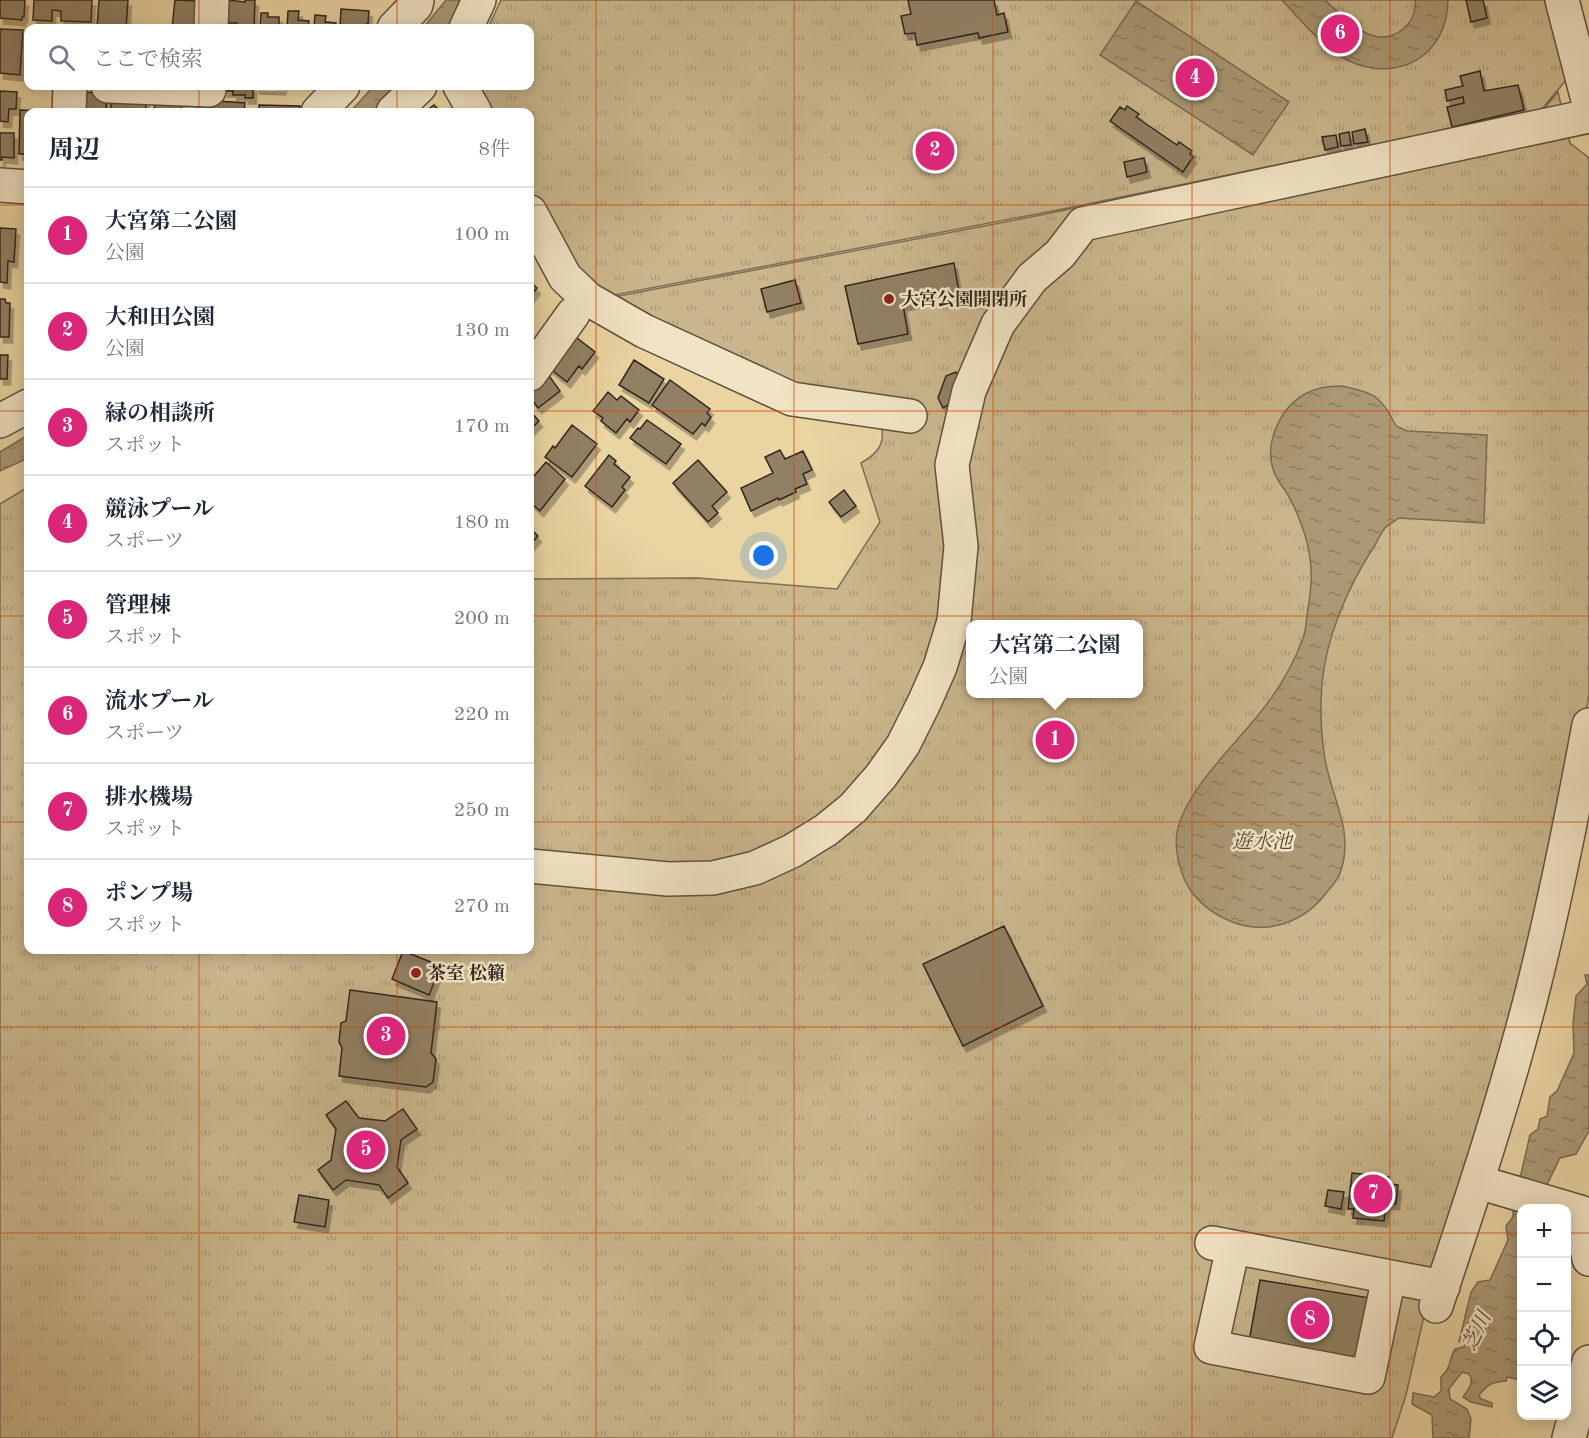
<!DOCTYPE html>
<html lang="ja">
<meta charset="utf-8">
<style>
body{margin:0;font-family:"Old Standard TT","Noto Serif JP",serif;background:#f6f6f7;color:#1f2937}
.controls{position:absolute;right:18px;bottom:18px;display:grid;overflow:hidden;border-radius:12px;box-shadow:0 3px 15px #0003}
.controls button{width:54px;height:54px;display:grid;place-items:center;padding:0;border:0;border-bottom:2px solid #e0e1e3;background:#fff;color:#1f2937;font:30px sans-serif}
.you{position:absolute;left:764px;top:556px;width:21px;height:21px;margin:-15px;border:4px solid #fff;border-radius:50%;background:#1a73e8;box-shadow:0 0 0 9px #1a73e833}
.badge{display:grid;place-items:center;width:39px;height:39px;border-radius:50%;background:#db2777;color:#fff;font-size:20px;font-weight:700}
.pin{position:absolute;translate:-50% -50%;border:3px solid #fff;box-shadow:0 2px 6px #0006}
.popup{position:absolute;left:966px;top:620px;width:177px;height:78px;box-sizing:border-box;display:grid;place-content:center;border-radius:12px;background:#fff;filter:drop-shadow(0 2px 4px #0005);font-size:20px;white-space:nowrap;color:#747a83}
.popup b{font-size:22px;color:#1f2937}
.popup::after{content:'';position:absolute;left:50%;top:100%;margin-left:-12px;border:12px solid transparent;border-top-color:#fff}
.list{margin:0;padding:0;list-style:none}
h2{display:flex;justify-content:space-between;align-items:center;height:78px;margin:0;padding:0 24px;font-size:26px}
h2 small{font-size:20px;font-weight:400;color:#747a83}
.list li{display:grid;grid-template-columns:39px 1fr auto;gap:18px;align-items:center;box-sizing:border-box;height:96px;padding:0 24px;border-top:2px solid #e0e1e3}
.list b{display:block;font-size:22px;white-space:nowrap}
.list p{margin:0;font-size:20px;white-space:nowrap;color:#747a83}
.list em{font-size:20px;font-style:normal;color:#747a83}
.icon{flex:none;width:33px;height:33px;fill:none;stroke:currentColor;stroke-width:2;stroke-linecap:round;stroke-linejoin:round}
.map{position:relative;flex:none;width:1589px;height:1438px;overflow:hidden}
.search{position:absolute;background:#fff;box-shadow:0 3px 15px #0003;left:24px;top:24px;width:510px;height:66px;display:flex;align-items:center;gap:15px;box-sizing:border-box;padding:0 21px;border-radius:12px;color:#747a83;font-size:22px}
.panel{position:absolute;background:#fff;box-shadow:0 3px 15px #0003;left:24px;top:108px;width:510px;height:846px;border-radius:12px}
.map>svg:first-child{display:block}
</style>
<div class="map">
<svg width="1589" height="1438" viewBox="0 0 1589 1438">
<defs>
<pattern id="park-tufts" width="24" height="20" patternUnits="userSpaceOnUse" patternTransform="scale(1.5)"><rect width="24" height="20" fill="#cab68c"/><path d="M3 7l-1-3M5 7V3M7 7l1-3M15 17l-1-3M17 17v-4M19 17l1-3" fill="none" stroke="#ae9c78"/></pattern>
<pattern id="water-ripples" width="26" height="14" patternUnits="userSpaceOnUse" patternTransform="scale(1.5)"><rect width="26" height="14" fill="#ab9975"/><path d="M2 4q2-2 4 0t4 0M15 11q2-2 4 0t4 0" fill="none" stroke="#8c7d5f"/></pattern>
<filter id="shadow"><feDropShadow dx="3.5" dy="6" stdDeviation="0" flood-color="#0004"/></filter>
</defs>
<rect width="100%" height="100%" fill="#ead4a2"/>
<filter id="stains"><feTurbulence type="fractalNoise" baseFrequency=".00333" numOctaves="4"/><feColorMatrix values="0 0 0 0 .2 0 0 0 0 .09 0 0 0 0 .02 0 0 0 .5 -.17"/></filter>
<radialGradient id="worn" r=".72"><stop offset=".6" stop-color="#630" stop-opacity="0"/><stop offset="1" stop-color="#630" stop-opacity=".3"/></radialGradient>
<path fill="url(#park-tufts)" stroke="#7d6e55" stroke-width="1.5" fill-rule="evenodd" d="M501,0H1555L1572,73L1541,110L1073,207L604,297L574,276L530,190V112H489L475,86H530V28H488Z
M1558,92L1570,143L1589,158V696L1572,783L1543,904L1426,1307L1406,1395L1392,1438H0V504L28,487V950H530V579L697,578L837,589L880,522L861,463C877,454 886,444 881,425L790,390L603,299L1041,215L1542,111ZM971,624H1139V694H971Z"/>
<path fill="url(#water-ripples)" stroke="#7a6b52" stroke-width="1.5" d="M446,0H469L449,28H423Z
M1282,0H1325C1345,20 1376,52 1403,29C1412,22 1416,11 1415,0H1448C1447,57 1397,84 1347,60C1324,48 1299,19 1282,0Z
M1136,1L1289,102L1253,155L1100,55Z
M374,86H399L375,112H350Z
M1341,386C1373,392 1382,396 1396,426L1407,431L1487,435L1484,523L1399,518C1395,521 1389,524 1385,528C1380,534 1377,542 1373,548C1348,587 1326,637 1322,684C1320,708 1321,735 1325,759C1331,796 1353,829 1342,867C1340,877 1333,885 1327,892C1304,923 1266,936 1230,921C1208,912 1189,895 1182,873C1178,861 1175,845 1177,833C1184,792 1234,746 1259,714C1278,691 1293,666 1303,638C1306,631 1306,623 1307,616C1312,585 1314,566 1305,535C1301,523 1296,509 1289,497C1285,489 1277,481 1274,472C1263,443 1281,406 1307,393C1318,387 1330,386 1341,386Z
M28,435V458L0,471V452Z
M1585,975H1589V1131L1576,1154L1560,1158L1543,1193L1522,1208L1521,1380L1507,1377L1506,1381C1492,1382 1488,1384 1479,1395L1481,1399L1492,1403V1407L1471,1402L1463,1397C1468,1390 1475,1382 1469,1374L1462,1372L1449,1389L1450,1399L1467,1409L1471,1419L1469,1438H1433L1432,1415L1412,1404L1413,1393L1434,1397L1441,1391V1377C1452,1367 1448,1361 1455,1349L1464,1347L1465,1343L1459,1342L1471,1292L1478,1282L1490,1280L1508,1240L1506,1226L1513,1217L1515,1184L1521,1174L1530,1135L1538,1129L1540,1119L1547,1116L1550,1097L1557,1091L1574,1053L1573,1024L1576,996L1587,984Z"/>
<path fill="#918063" stroke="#30261e" stroke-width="1.5" filter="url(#shadow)" d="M0,0H25L24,17H22V20L0,18Z
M34,0H92L91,22L61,21V11L52,10V21L33,20Z
M99,0H128L126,28L97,27Z
M175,0L202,1L200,26L190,25V28H172Z
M227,0L245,2V0H255L254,28H237V23H222Z
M908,0H994L997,15L1004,13L1008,32L979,38L978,33L917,45L915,33L905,34L901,16L911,14Z
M1466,0H1483L1487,18L1471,22Z
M341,9L369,11L368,24H366L365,28H340Z
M288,11H299L298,20L309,21L308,28H287Z
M261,13H268V17H279V28H260Z
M315,15L326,16L325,22L336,23L335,28H314Z
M0,29L23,30L20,75L0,73Z
M1480,71L1484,91L1518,85L1524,110L1452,127L1447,107L1464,103L1463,97L1447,101L1445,90L1463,86L1460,76Z
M224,86H253V98H245V95H233V91H224Z
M256,86H283L282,89L256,88Z
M0,91L17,92L16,109H9L8,122L0,121Z
M78,92L107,93L106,112H78Z
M111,100L146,101V112H111Z
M155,100L181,101V112H154Z
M217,101L245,103L244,112H197L198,102Z
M259,105L300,106V112H259Z
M434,105L441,112H425Z
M1127,106L1139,114L1136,117L1177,145L1179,142L1192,151L1190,154L1193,157L1183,172L1110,121L1120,107L1125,110Z
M20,110L55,111L28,112V157V154H19Z
M1365,129L1368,142L1354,144L1352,132Z
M1349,132L1351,145L1341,146L1339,134Z
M0,133H14V158L2,157V160H0Z
M1336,135L1338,147L1325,150L1322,137Z
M1144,158L1147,172L1127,177L1124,162Z
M0,228L16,229L14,262L8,261L7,283L0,282Z
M954,263L959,293L903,305L908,334L858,344L845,286Z
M795,280L801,303L767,312L761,289Z
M530,281L537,288L530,297Z
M0,299H5L6,303H10L9,337H0Z
M568,331L595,352L582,369L579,366L567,382L543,363Z
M0,355H8L7,379H0Z
M634,360L664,379L649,403L619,385Z
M956,372L961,382L953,402L943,408L938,398L946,376Z
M547,373L560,391L538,408L530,397V387Z
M670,380L710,409L707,413L711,417L705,426L702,423L693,434L652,405Z
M608,392L617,400L621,396L639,410L630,422L627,419L616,433L601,421L603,418L593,411Z
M530,411L539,421L530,430Z
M647,420L681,444L666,464L630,438L638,428L640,429Z
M572,425L597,444L572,477L545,457L553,446L555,448Z
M780,450L785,459L803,451L812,470L803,474L807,484L795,489L796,492L779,500L778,498L751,511L741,488L773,473L765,457Z
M609,455L616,461L614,464L630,477L622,487L625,490L612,507L585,486Z
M698,460L727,492L712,506L718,513L708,522L673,483Z
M546,462L565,479L540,511L530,502V476L531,474L534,476Z
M844,490L856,506L841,517L829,502Z
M530,528L538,536L530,545Z
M1004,926L1043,1006L963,1046L923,964Z
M403,951L441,966L429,995L392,979Z
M350,990L437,1002L431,1053L436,1059L433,1082L426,1087L339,1076L342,1048L339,1042L341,1023L346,1021Z
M346,1101L359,1118L385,1121L403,1109L417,1129L401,1140L397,1167L408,1183L388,1198L379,1185L346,1180L333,1190L318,1170L331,1160L336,1129L326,1115Z
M1352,1173L1389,1177L1388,1184L1398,1185L1396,1204L1386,1203L1384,1221L1353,1218L1354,1209H1348Z
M1328,1190L1344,1192L1341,1209L1325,1206Z
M299,1195L329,1200L325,1227L294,1222Z
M1260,1280L1370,1298L1360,1360L1249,1342Z"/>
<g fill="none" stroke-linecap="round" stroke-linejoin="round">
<defs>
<path id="minor" d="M1562,0L1589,104
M211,28L212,0
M394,28L416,5L417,0
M466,28L479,0
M108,86L209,90V86
M460,86L475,112
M69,112L70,86
M318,112L343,86
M393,112L420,86
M0,185L28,187
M530,212L565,277L588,299L644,331L792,399L910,416
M530,374L573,314
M0,421L28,406
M530,866L668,879L713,878L755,868L792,851L826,830L853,808L881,776L903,745L924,703L940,667L954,621L961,546L952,465L969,391L998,324L1032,278L1060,254L1083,224L1589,116
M1478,1182L1580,1212L1589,1259
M1212,1243L1443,1287
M1233,1247L1211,1347L1368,1377L1389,1277
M1436,1306C1470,1204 1504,1102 1531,997C1554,907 1572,817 1589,725
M1569,1438L1589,1362"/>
</defs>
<use href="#minor" stroke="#5e523f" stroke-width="36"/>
<use href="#minor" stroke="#f1e3c3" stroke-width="33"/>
</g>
<path fill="none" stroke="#cc510f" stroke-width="1.5" stroke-opacity="0.55" d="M199,0V28M397,0V28M596,0V1438M794,0V1438M993,0V1438M1192,0V1438M1390,0V1438M199,86V112M397,86V112M0,205H28M530,205H1589M0,411H28M530,411H1589M0,616H28M530,616H1589M0,822H28M530,822H1589M199,950V1438M397,950V1438M0,1027H1589M0,1233H1522M1566,1233H1589"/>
<g fill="#8f2418" stroke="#f1e3c3" stroke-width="2">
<circle cx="889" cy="299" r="6"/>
<circle cx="416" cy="973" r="6"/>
</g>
<g text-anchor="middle" stroke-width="5" stroke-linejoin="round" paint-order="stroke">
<g font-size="18" font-weight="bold" fill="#30261e" stroke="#f1e3c3" text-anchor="start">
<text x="901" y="305">大宮公園開閉所</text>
<text x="428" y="979">茶室 松籟</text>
</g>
<g font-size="20" font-style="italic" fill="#554838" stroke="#f1e3c3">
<text x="1262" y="848">遊水池</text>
<text transform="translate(1476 1331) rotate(-64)" y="7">芝川</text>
</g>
</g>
<rect width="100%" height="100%" filter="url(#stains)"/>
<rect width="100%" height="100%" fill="url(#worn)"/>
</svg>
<div class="controls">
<button>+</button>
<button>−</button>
<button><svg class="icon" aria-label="locate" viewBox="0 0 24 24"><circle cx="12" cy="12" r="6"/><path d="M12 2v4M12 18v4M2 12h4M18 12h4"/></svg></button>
<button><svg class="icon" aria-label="layers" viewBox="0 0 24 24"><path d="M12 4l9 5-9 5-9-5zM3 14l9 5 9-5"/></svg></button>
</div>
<div class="you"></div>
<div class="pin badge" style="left:1055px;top:740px">1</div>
<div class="popup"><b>大宮第二公園</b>公園</div>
<div class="pin badge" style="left:935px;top:151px">2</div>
<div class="pin badge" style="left:386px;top:1036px">3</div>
<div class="pin badge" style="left:1195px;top:78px">4</div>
<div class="pin badge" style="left:366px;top:1150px">5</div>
<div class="pin badge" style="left:1340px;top:34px">6</div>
<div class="pin badge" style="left:1373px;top:1194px">7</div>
<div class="pin badge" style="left:1310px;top:1320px">8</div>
<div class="search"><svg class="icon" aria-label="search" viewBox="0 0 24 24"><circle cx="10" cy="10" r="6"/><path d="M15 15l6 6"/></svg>ここで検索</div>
<section class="panel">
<h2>周辺<small>8件</small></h2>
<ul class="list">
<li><span class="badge">1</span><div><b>大宮第二公園</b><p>公園</p></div><em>100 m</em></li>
<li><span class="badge">2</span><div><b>大和田公園</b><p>公園</p></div><em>130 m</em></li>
<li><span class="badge">3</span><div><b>緑の相談所</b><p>スポット</p></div><em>170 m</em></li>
<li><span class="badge">4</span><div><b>競泳プール</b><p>スポーツ</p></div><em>180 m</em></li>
<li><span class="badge">5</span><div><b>管理棟</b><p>スポット</p></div><em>200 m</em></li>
<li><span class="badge">6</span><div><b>流水プール</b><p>スポーツ</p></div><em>220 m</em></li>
<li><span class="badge">7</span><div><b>排水機場</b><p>スポット</p></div><em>250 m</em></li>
<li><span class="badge">8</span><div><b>ポンプ場</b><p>スポット</p></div><em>270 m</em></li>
</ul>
</section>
</div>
